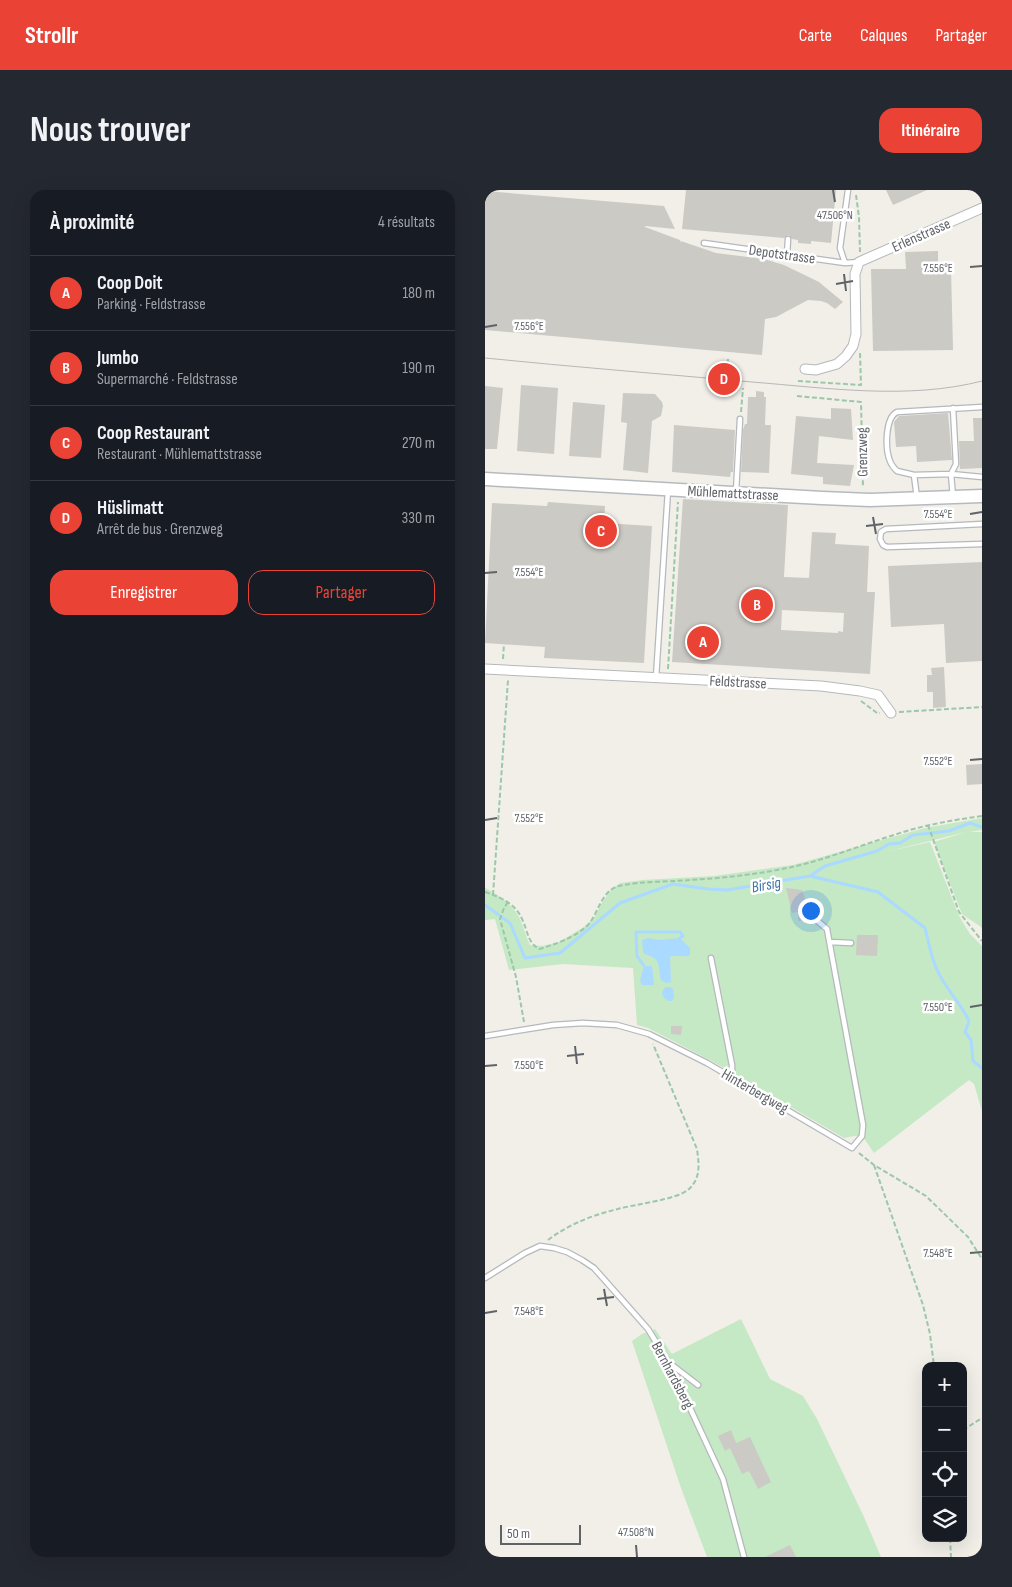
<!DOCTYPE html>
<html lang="fr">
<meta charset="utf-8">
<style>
body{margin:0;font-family:"Sofia Sans Condensed",sans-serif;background:#242831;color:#f1f3f6}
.controls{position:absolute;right:15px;bottom:15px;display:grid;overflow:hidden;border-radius:10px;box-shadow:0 5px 20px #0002}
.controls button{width:45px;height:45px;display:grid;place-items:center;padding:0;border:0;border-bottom:1px solid #363941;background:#171b24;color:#f1f3f6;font:25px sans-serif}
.scale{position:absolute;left:15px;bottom:12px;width:81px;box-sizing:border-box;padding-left:5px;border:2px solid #5f6368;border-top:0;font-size:14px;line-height:18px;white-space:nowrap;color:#5f6368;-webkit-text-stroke:4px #fff;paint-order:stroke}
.you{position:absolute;left:325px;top:720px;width:18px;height:18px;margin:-12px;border:4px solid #fff;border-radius:50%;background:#1a73e8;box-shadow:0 0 0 8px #1a73e833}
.badge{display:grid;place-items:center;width:32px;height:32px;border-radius:50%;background:#ea4335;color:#fff;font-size:16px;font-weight:700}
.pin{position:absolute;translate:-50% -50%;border:2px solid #fff;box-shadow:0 1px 5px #0006}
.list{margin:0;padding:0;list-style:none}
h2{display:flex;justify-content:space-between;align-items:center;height:65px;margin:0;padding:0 20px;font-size:21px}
h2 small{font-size:16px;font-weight:400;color:#9ea1a6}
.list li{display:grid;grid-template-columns:32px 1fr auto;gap:15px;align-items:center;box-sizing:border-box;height:75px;padding:0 20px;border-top:1px solid #363941}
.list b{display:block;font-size:19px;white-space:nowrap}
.list p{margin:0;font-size:16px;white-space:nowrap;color:#9ea1a6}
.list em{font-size:16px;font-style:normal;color:#9ea1a6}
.actions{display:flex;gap:10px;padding:15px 20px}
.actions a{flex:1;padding:11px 0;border:1px solid #ea4335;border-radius:15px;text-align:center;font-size:18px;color:#ea4335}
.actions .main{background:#ea4335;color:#fff}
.icon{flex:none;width:28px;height:28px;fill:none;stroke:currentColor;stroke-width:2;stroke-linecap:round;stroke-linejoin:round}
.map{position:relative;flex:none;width:497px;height:1367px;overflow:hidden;border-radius:15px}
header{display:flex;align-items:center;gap:30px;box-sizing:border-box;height:70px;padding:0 25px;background:#ea4335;color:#fff}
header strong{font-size:24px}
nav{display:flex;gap:28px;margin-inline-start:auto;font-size:18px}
.intro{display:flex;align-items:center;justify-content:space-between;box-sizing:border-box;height:120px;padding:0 30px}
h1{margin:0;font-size:35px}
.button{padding:12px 22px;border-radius:15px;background:#ea4335;color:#fff;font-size:18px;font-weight:700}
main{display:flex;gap:30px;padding:0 30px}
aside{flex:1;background:#171b24;border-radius:15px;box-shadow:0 5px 20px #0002}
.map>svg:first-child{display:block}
</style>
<header>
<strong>Strollr</strong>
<nav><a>Carte</a><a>Calques</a><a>Partager</a></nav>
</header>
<div class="intro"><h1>Nous trouver</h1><a class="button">Itinéraire</a></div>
<main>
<aside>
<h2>À proximité<small>4 résultats</small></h2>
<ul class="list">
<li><span class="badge">A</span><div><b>Coop Doit</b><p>Parking · Feldstrasse</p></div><em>180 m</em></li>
<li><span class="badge">B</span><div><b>Jumbo</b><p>Supermarché · Feldstrasse</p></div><em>190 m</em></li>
<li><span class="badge">C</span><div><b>Coop Restaurant</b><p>Restaurant · Mühlemattstrasse</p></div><em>270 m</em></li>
<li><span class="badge">D</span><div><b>Hüslimatt</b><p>Arrêt de bus · Grenzweg</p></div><em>330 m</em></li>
</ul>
<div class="actions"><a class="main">Enregistrer</a><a>Partager</a></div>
</aside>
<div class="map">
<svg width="497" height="1367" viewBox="0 0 497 1367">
<rect width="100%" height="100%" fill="#f1efe8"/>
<path fill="#c5e8c5" d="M497,628V640L484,642H497V739L496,737L477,724L449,652L481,642L400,662L445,652L474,726L485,744L497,756V921L489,894L484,890L389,963C378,947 379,943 359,948L225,870L163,838L152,835L148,778L78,774L24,780L10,729L0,730V698C12,703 30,717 35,729C39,738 41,747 45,755L57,756L74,752L99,737L109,728L116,714L126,700L135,693L158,690L229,686L308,675L440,638Z
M256,1129L285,1189L318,1206L332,1229L379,1327L396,1367H222L196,1298L147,1151L157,1144L170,1139L187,1164Z"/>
<path fill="#aadaff" d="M163,748L174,750L195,748L205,758V765C198,768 192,764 185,767L186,792L181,793L176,790C173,775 176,768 159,764L158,761L157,750Z
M159,776H167L169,795H157L155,790Z
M180,797H185L188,799L189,808L187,811H183L178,807L177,802Z"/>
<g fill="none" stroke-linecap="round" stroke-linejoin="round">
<path stroke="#aadaff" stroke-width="3" d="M325,686L340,676L392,661L404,654L415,653L428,645L464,641L485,633L497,637
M0,715L25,733L40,768L75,763L135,713L188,694L223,699L242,700L325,686L393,702L440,738C445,758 448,777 460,794C468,807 478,817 484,831L480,842L486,850L488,871L497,878
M159,776L152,766L151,742H195L198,746L195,748"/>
</g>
<path fill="#cccac5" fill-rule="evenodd" d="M201,0H351L346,53L326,51V54L313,53V50L307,49L304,45L301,46L299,48L197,39Z
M401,0H442L408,15Z
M0,1L179,16L190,39L160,36V37L195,50L196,53V51L231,63L279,69L299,75L334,92L358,112L350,119L342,113L336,111L323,110L291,127L280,129L277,165L0,140Z
M453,61V78H466L468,160L388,161L386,79H421L420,62Z
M36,195L73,198L69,264L32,261Z
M0,196L18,198L12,259H0Z
M271,201L279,202V207H281L280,235H286L284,283L256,282L258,240L260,234H262L263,207H271Z
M138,203L170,204L177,212L178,216L176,226L167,231L163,283L138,280L142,233L136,232Z
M88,212L120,215L116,268L84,266Z
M346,218L366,219L368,250L334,246L332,273L369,275L365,296L338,294V287L306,284L311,226L346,229Z
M463,223L467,270L432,272L431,256L411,257L409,232L414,226Z
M488,228H497V278L475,279L474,251H489Z
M189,235L250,240L248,282H246L245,287L187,282Z
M198,309L303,315L299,387L324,388L327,342L351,343L350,354L384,356L382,402H390L385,484L187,472ZM297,420L359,423L358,442L353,441V443L296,440Z
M63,312L120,316L119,333L167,336L159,473L59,468L60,457L0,453L7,313L62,316Z
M497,372V471L461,473L459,434L406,437L403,376Z
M459,477L461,517L448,518V502H442V485H447L446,478Z
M497,574V594L482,595L481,575Z
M301,698L317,700L324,721V731H313V722L307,723Z
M372,745H393L392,766L371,765Z
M186,836H197L196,845L186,844Z
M246,1240L251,1253L265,1247L286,1292L273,1299L264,1281L257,1284L245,1258L240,1261L233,1246Z
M305,1355L311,1367H280Z"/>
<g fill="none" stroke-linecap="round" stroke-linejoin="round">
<defs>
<path id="lane" d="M219,53L360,73L374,72
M302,65L303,49
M360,73L355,58L363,0
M429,285L466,284L471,274L468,218
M251,302L255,229
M468,307L466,284L497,287
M432,308L429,285L412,281C409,278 406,274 405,271C400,259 400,228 412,222L497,217
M497,334L401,339L396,342L395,349L398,355L402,357L497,354
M171,488L183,300
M345,752L366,753
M226,768L247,875V888
M0,846L68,835L98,833L132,835L164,844L222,873L367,958L377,946L378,935L342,739L329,728
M0,1088L40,1063L55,1056L69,1058L82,1062L97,1070L109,1078L163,1139L185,1175L238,1289L259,1367
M187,1175L213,1195"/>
<path id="street" d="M320,179L331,180L352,174L361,166L368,156L371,144L370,84L374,72L497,18
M0,479L336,496L375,501L393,505L406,523"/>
<path id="secondary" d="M0,289L337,308L385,310L497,306"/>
</defs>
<use href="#lane" stroke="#b5b8bc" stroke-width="7"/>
<use href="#street" stroke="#b5b8bc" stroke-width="11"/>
<use href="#secondary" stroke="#b6babf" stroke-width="15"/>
<path stroke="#9cc7a9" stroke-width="2" stroke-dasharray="5 2.5" stroke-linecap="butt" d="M371,5L374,27L375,62
M241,187L243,169
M313,191L376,195L375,163
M234,195L235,187
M312,206L376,212L378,297
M256,222L258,198
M18,469L19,454
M183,479L193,312
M376,511L392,523H395
M414,522L497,517
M443,635L474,722L497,751
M0,702C15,707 31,714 37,729C43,741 42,752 54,759C69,755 97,745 106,731C114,719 118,700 134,696C156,691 182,692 205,690C238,688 275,684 307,677C343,669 376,655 412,644C439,635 468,630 497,626
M8,705L23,490
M23,712L19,718L15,729L31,787L39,832
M374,963L389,975L441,1006L483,1047L497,1069
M389,975L438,1115L445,1144L449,1176
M63,1050C84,1034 108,1025 133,1019C150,1014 192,1010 204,999C216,988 214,974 212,959L168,854
M478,1240L497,1228
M465,1348L466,1367"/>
<use href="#lane" stroke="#fff" stroke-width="4.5"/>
<use href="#street" stroke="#fff" stroke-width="9"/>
<use href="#secondary" stroke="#fff" stroke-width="12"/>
<path stroke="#b6b7b8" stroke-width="1" d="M0,168C89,177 178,184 267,192C342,198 424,210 497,191"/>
</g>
<path fill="none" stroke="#5f6368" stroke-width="2" d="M348,0L350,12M485,77L497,76M359,84L361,101M351,94L368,91M0,137L12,135M485,324L497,322M388,327L391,344M381,336L398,334M0,383L12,382M485,570L497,569M0,630L12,628M485,817L497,815M90,856L92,874M82,866L99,864M0,876L12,875M485,1063L497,1062M119,1099L122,1116M112,1109L129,1107M0,1123L12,1121M151,1355L152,1367"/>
<g text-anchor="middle" stroke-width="5" stroke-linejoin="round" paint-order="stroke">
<g font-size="15" fill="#5f6368" stroke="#fff">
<text transform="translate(436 45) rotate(-24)" y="5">Erlenstrasse</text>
<text transform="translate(297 64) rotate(8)" y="5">Depotstrasse</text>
<text transform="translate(377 262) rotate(-91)" y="5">Grenzweg</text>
<text transform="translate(248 303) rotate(3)" y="5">Mühlemattstrasse</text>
<text transform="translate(253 492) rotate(3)" y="5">Feldstrasse</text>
<text transform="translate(270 901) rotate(30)" y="5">Hinterbergweg</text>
<text transform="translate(188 1185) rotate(62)" y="5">Bernhardsberg</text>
</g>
<g font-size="16" font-style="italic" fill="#4174aa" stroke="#fff">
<text transform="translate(281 694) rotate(-10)" y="6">Birsig</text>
</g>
</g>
<g font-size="12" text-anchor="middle" fill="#5f6368" stroke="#fff" stroke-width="5" stroke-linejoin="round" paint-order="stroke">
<text x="350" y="29">47.506°N</text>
<text x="453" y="82">7.556°E</text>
<text x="44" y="140">7.556°E</text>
<text x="453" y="328">7.554°E</text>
<text x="44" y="386">7.554°E</text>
<text x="453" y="575">7.552°E</text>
<text x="44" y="632">7.552°E</text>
<text x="453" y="821">7.550°E</text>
<text x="44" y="879">7.550°E</text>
<text x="453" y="1067">7.548°E</text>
<text x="44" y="1125">7.548°E</text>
<text x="151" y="1346">47.508°N</text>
</g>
</svg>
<div class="controls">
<button>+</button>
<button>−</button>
<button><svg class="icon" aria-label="locate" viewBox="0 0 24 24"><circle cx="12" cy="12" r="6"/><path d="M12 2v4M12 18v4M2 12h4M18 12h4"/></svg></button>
<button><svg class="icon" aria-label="layers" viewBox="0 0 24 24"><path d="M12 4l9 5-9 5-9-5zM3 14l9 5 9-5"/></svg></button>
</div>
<div class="scale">50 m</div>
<div class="you"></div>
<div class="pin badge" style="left:218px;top:452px">A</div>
<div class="pin badge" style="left:272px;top:415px">B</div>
<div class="pin badge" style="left:116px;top:341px">C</div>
<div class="pin badge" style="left:239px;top:189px">D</div>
</div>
</main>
